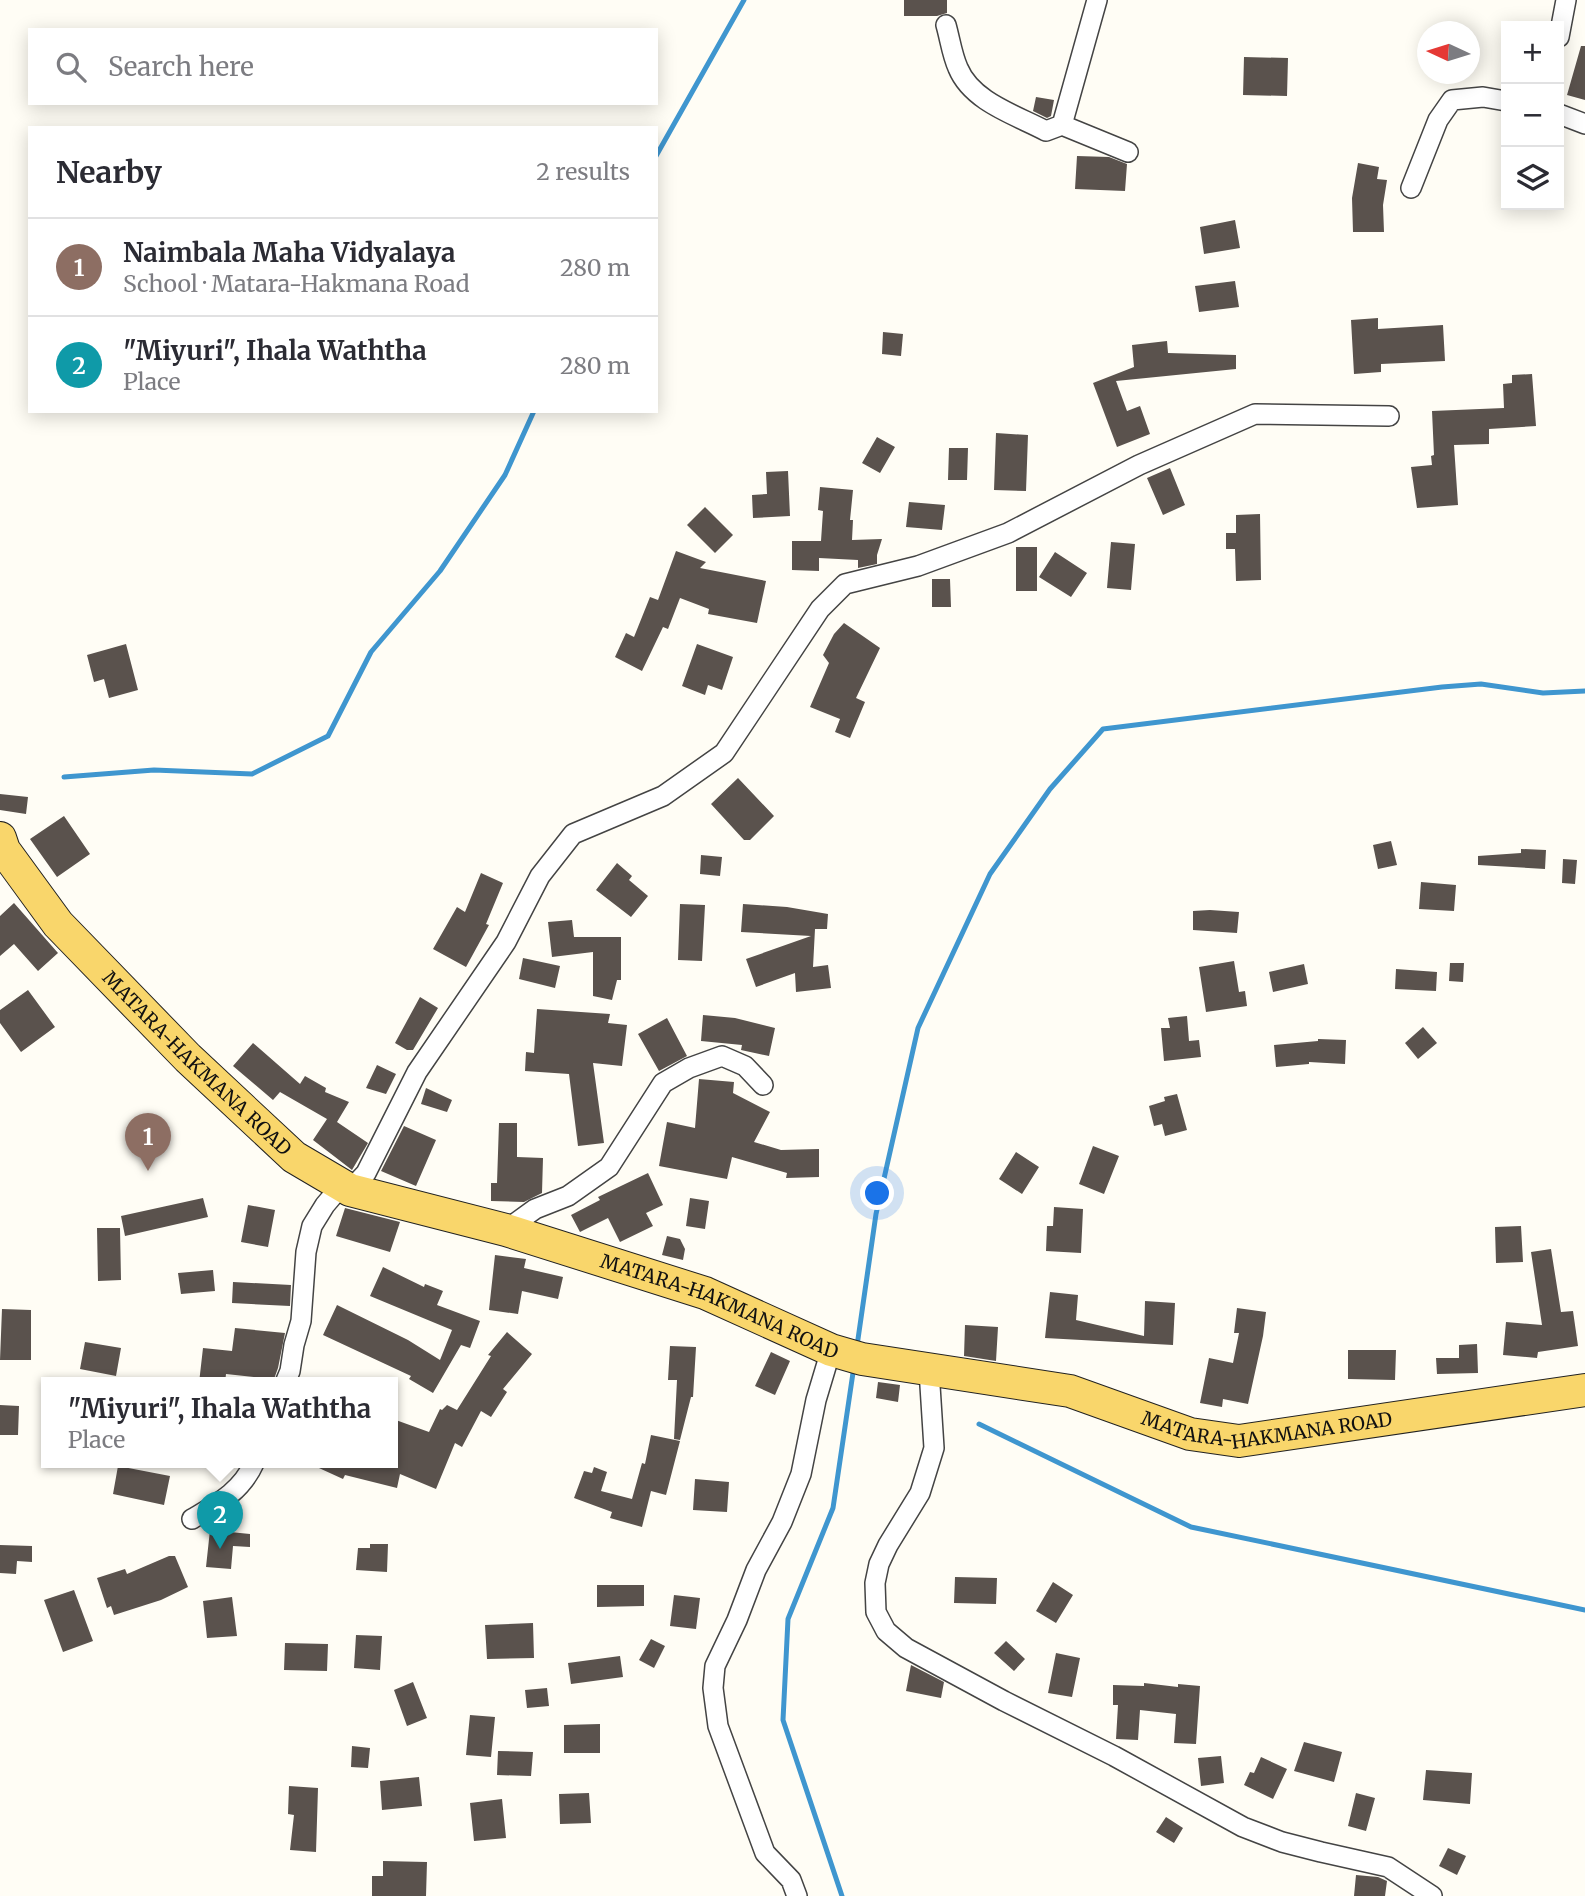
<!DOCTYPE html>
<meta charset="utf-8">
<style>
body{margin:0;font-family:Merriweather,serif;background:#f2f2f3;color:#2b2b33}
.controls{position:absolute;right:21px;top:21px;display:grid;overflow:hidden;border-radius:0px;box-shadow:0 4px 18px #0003}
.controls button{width:63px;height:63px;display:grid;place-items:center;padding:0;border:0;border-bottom:2px solid #e1e1e2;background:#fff;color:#2b2b33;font:35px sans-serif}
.compass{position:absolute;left:1417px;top:21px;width:63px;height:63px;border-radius:50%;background:#fff;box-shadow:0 4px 18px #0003;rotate:274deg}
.you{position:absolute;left:878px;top:1194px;width:24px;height:24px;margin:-18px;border:5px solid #fff;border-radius:50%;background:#1a73e8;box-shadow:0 0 0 10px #1a73e833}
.badge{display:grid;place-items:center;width:46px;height:46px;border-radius:50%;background:#c4262e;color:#fff;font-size:23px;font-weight:700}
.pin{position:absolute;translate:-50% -58px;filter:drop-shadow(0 2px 4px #0008)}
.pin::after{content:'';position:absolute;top:37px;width:24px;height:21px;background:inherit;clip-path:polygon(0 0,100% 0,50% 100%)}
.popup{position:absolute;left:41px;top:1377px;width:357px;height:91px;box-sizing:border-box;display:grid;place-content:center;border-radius:0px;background:#fff;filter:drop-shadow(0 2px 5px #0005);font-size:23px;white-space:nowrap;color:#7c7c81}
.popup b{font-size:26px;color:#2b2b33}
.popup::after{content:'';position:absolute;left:50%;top:100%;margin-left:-14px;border:14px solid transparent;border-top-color:#fff}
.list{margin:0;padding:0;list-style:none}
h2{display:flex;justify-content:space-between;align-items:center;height:91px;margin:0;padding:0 28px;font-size:30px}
h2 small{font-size:23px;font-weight:400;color:#7c7c81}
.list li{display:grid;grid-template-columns:46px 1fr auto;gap:21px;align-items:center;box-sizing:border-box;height:98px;padding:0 28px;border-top:2px solid #e1e1e2}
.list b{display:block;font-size:26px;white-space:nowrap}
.list p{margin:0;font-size:23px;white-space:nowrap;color:#7c7c81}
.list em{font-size:23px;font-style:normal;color:#7c7c81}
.icon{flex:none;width:38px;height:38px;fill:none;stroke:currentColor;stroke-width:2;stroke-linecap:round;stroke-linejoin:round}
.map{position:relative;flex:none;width:1585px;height:1896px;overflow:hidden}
.search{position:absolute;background:#fff;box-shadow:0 4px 18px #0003;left:28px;top:28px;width:630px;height:77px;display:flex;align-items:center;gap:18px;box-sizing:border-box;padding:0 24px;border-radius:0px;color:#7c7c81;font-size:26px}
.panel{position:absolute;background:#fff;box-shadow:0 4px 18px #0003;left:28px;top:126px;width:630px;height:287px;border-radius:0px}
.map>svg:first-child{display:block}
</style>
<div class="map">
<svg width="1585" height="1896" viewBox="0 0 1585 1896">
<rect width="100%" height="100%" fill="#fffdf5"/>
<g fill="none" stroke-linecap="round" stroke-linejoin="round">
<path stroke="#3f96cf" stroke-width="5" d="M656,156L744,0
M64,777L154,770L252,774L328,736L371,652L440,571L505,475L534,411
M857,1346L876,1214L918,1028L990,874L1050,789L1103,729L1442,687L1481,684L1543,693L1585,691
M979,1424L1191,1527L1585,1610
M842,1896L783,1720L788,1619L833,1508L854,1366"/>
</g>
<path fill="#5a524d" d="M904,0H947V13L937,16H904Z
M1581,46H1585V100L1567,95Z
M1244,57L1288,58L1287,96L1243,95Z
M1036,97L1054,100L1051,116L1047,118L1033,111Z
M1077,156L1109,157L1127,164L1125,191L1075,189Z
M1358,163L1379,167L1377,179L1387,180L1383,205L1384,232H1353L1352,198Z
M1235,220L1240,248L1204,254L1200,227Z
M1235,281L1239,307L1199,312L1195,286Z
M1378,318V329L1443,325L1445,361L1381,364V372L1354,374L1351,320Z
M883,332L903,334L901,356L882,354Z
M1167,341L1168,353L1236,355V369L1116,381L1127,411L1140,406L1150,434L1117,447L1093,383L1134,367L1132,345Z
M1532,374L1536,426L1489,429V444L1454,445L1458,505L1417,508L1411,467L1432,465L1431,456L1434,455L1432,411L1504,408L1503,384L1512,383V375Z
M996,433L1028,435L1026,491L994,490Z
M877,437L895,447L880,473L862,463Z
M949,448H968L967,480H948Z
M1170,468L1185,505L1163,515L1147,478Z
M788,471L790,516L753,518L752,495L767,494L766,472Z
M820,487L853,490L850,520H853L852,540L882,539L877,555V564L858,568V560L819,558V571L792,570V541H821L823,511L818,510Z
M909,502L945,505L942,530L906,527Z
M705,507L733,535L715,553L687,525Z
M1260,514L1261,580L1236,581L1235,549H1226V533H1236V515Z
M1111,542L1135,544L1131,590L1107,588Z
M1016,547H1037V591H1016Z
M676,551L706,562L700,568L766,581L757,623L708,614L709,609L680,598L668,629L663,627L642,671L615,657L626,633L634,637L650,597L658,600Z
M1055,552L1087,573L1071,597L1039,577Z
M932,579H950L951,607H932Z
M844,623L880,648L856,698L865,702L850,738L835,732L840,719L810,707L829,663L823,655L834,634Z
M126,644L138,690L109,698L104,679L94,682L87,655Z
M697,644L733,657L722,690L708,685L705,695L682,686Z
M738,778L774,816L750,840H744L711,804Z
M0,794L28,797L26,814L0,810Z
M64,816L90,854L57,877L30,839Z
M1391,841L1397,865L1378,869L1373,845Z
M1521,849L1546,850L1545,869L1478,865V856L1521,853Z
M701,855L722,857L720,876L700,874Z
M1563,859L1577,860L1575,884L1562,883Z
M617,863L632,876L629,880L648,896L631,917L596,890Z
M481,873L503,883L486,924L489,925L466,967L433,949L457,907L465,912Z
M1421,882L1456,885L1454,911L1419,909Z
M14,903L58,953L38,971L14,944L0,956V916Z
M680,904L705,905L702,961L678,960Z
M743,904L787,907L828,914L827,929H815L813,967L828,965L831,988L796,992L795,973L756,987L746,959L811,936L741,932Z
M1210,910L1239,912L1237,933L1193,930V911Z
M572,920L574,937H621V980H617L612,1000L593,996V952L552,957L548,922Z
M523,958L560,966L555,988L519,979Z
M1234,961L1239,992L1245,991L1247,1006L1206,1012L1199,967Z
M1450,963H1464L1463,982L1449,981Z
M1304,964L1308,984L1273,992L1269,972Z
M1396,969L1437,972L1436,991L1395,989Z
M28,990L55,1027L21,1052L0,1023V1010Z
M420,997L438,1008L413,1050H407L395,1043Z
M537,1009L610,1014L608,1023L627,1025L622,1066L593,1063L604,1143L578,1146L569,1074L525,1071L526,1052L534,1053Z
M703,1015L735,1018L775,1028L769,1056L741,1050L742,1045L701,1041Z
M1187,1016L1189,1041L1199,1040L1201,1057L1164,1061L1161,1028H1170L1168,1018Z
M667,1018L687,1056L659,1071L638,1034Z
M1423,1027L1437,1043L1418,1059L1405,1043Z
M1318,1039L1346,1040L1345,1064L1309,1062V1064L1276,1067L1274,1045L1318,1041Z
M253,1043L300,1084L305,1076L326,1088L325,1092L349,1102L337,1122L368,1143L352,1170L313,1140L327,1119L280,1092L273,1100L233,1066Z
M377,1065L396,1074L386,1094L366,1088Z
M699,1079L734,1082L733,1093L770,1112L754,1142L781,1150L819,1149V1177L786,1178L787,1173L732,1157L727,1179L659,1166L667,1122L695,1128Z
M426,1088L452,1100L447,1112L421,1104Z
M1177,1094L1187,1130L1165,1136L1162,1124L1154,1126L1149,1106L1165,1101L1164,1097Z
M499,1123H517V1157L543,1158L542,1193L524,1202L491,1201V1183H497Z
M404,1126L436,1140L416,1186L381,1171Z
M1093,1146L1119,1156L1104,1194L1079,1184Z
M1016,1152L1039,1167L1022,1194L999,1179Z
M648,1173L663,1205L646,1213L653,1226L620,1242L608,1218L580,1232L571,1215L600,1200L598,1197Z
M203,1198L208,1217L125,1236L121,1216Z
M690,1198L709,1201L705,1229L686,1226Z
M248,1205L275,1210L268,1247L241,1242Z
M1054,1207L1083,1209L1081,1253L1046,1251L1047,1226H1053Z
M345,1208L400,1222L390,1252L336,1236Z
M1521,1226L1523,1262L1496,1263L1495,1227Z
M97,1228H120L121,1280L98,1281Z
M667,1236L680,1239L685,1249L683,1260L662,1255Z
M1551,1249L1561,1312L1573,1311L1578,1346L1538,1352L1537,1358L1503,1355L1506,1322L1542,1325L1531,1252Z
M495,1255L526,1259L524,1268L563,1277L558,1299L522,1291L518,1314L489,1310Z
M383,1267L424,1287L425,1284L443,1291L437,1305L480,1321L470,1348L461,1345L433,1393L409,1379L411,1376L323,1335L337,1305L408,1340L440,1360L452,1330L370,1296Z
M213,1270L215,1291L181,1294L178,1273Z
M233,1282L291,1285L290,1306L232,1303Z
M1050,1292L1078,1295L1076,1320L1144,1336L1145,1301L1175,1303L1173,1345L1045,1338Z
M1237,1308L1266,1312L1263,1336L1248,1404L1223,1399L1222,1407L1200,1403L1209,1358L1233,1363L1239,1333H1234Z
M2,1309L31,1310V1360H0Z
M965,1325L998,1327L996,1361L964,1356Z
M235,1328L285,1333L278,1368L274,1379L226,1374L225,1383H199L203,1348L232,1351Z
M507,1332L532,1354L503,1389L507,1392L491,1417L481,1411L462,1447L455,1443L436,1489L400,1474L397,1488L345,1475L343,1479L308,1463H393V1419L429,1432L440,1409L442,1410L447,1405L457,1410L491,1356L488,1355Z
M85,1342L121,1348L116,1376L80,1369Z
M1477,1344L1478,1373L1437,1374L1436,1358H1459V1345Z
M670,1346L696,1347L693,1397H691L680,1440L674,1439L677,1380H668Z
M1348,1350H1396L1395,1380L1348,1379Z
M771,1352L790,1361L775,1395L755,1386Z
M878,1382L900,1385L898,1402L876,1398Z
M0,1405L19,1406L18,1435H0Z
M651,1435L680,1441L666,1495L651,1491L642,1527L610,1518L612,1512L574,1498L584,1471L592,1473L594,1467L607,1472L601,1491L632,1499L642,1463L645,1464Z
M118,1466L170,1476L164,1505L113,1494Z
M695,1479L729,1482L727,1512L693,1510Z
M210,1530L250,1534V1547L233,1546L231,1569L206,1567Z
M370,1544H388L387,1572L356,1570L358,1548H370Z
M0,1545L32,1546V1562L17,1561L16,1574L0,1573Z
M169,1556H175L188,1587L161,1600L114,1615L111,1606L107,1608L97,1578L125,1569L127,1574Z
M955,1577L997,1578L996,1604L954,1603Z
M1053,1582L1073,1595L1056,1623L1036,1611Z
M597,1585H644V1606L597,1607Z
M74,1590L93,1641L63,1652L44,1600Z
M674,1595L700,1598L696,1629L670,1626Z
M232,1597L237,1636L207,1638L203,1601Z
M533,1623L534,1658L487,1659L485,1625Z
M356,1635L382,1636L380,1670L354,1668Z
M651,1639L665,1646L654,1668L639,1660Z
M1006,1641L1025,1659L1014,1671L994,1653Z
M285,1643L328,1644L327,1671L284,1670Z
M1056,1653L1080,1658L1072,1697L1048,1693Z
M620,1656L623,1677L571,1684L568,1663Z
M911,1665L944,1682L941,1698L906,1691Z
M413,1682L427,1718L407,1726L394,1690Z
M1144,1683L1178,1687V1684L1200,1686L1196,1744L1174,1743L1176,1714L1140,1710L1138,1740L1116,1739L1118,1705H1113V1685L1144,1686Z
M547,1688L549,1706L527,1708L525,1690Z
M470,1715L495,1717L491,1757L466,1755Z
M600,1724V1753H564V1725Z
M1304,1742L1342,1752L1334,1782L1294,1771Z
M352,1746L370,1748L368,1768L351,1767Z
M498,1751L533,1752L531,1776L497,1775Z
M1221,1756L1224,1783L1201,1786L1198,1758Z
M1261,1757L1287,1769L1273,1799L1244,1785L1250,1772L1254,1773Z
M1426,1770L1472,1773L1470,1804L1423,1800Z
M419,1777L422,1806L382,1810L380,1781Z
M289,1786L318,1788L316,1852L290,1850L294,1815L288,1814Z
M589,1793L591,1823L560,1824L559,1794Z
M1356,1793L1375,1798L1366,1831L1348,1826Z
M502,1799L506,1838L474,1841L470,1803Z
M1166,1817L1183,1828L1174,1843L1156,1832Z
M1448,1848L1466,1856L1457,1875L1439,1866Z
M383,1861L427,1862L426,1896H372V1876H383Z
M1356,1875L1378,1877L1387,1881L1385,1896H1354Z"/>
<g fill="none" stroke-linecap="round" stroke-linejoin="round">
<defs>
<path id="minor" d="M1097,0L1062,125L1128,152
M946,25C950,39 952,55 958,68C972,102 1016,115 1046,131L1062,125
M1559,37L1566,0
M1559,114L1585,124
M1411,188L1438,120L1452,100L1483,97L1506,101
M350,1190L366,1173L417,1072L506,942L540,876L573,834L663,796L724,753L820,609L845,584L918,566L1008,533L1139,465L1255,414L1389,416
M506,1230L535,1209L568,1196L609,1167L663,1083L689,1068L722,1056L745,1066L763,1085
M929,1370L934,1448L920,1493L888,1545L879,1564L875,1583L876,1612L886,1631L906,1648L1004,1701L1114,1756L1243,1827L1282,1842L1321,1852L1388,1867L1432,1896
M285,1383L290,1371L294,1345L301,1321L306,1252L312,1226L325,1205L342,1185
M192,1519C217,1504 241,1492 254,1463
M797,1896L791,1880L765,1853L718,1726L713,1688L715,1666L737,1620L756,1570L782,1522L801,1474L816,1400L831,1350"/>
<g id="primary">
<path id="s1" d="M0,838L4,850L58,924L188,1058L294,1157L350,1190L506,1230L705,1293L831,1350L862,1359L1070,1391L1190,1434L1239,1441L1585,1390"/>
</g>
</defs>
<use href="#minor" stroke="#444" stroke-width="22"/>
<use href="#primary" stroke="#222" stroke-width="34"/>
<use href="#minor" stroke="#fff" stroke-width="19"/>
<use href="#primary" stroke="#f9d66b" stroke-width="32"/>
</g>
<g text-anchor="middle" stroke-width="7" stroke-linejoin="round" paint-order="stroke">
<g font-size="19" fill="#111" stroke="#fff">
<text dy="7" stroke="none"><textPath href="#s1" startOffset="301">MATARA-HAKMANA ROAD</textPath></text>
<text dy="7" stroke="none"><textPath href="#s1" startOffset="889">MATARA-HAKMANA ROAD</textPath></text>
<text dy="7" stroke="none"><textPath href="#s1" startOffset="1456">MATARA-HAKMANA ROAD</textPath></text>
</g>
</g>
</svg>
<div class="controls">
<button>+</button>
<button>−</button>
<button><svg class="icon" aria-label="layers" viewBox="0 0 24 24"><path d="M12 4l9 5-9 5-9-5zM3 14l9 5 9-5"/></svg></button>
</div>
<svg class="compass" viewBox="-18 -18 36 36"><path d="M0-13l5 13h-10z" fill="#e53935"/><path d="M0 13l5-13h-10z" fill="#7c7c81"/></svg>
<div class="you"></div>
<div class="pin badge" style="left:148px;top:1171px;background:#8d6e63">1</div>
<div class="pin badge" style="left:220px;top:1549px;background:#0f9aa8">2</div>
<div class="popup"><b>&quot;Miyuri&quot;, Ihala Waththa</b>Place</div>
<div class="search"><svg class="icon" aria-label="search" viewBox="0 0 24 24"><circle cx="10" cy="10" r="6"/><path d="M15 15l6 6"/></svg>Search here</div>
<section class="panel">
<h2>Nearby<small>2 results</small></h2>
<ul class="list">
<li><span class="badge" style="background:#8d6e63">1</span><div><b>Naimbala Maha Vidyalaya</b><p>School · Matara-Hakmana Road</p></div><em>280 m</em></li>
<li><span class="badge" style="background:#0f9aa8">2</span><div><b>&quot;Miyuri&quot;, Ihala Waththa</b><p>Place</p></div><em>280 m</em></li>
</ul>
</section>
</div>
